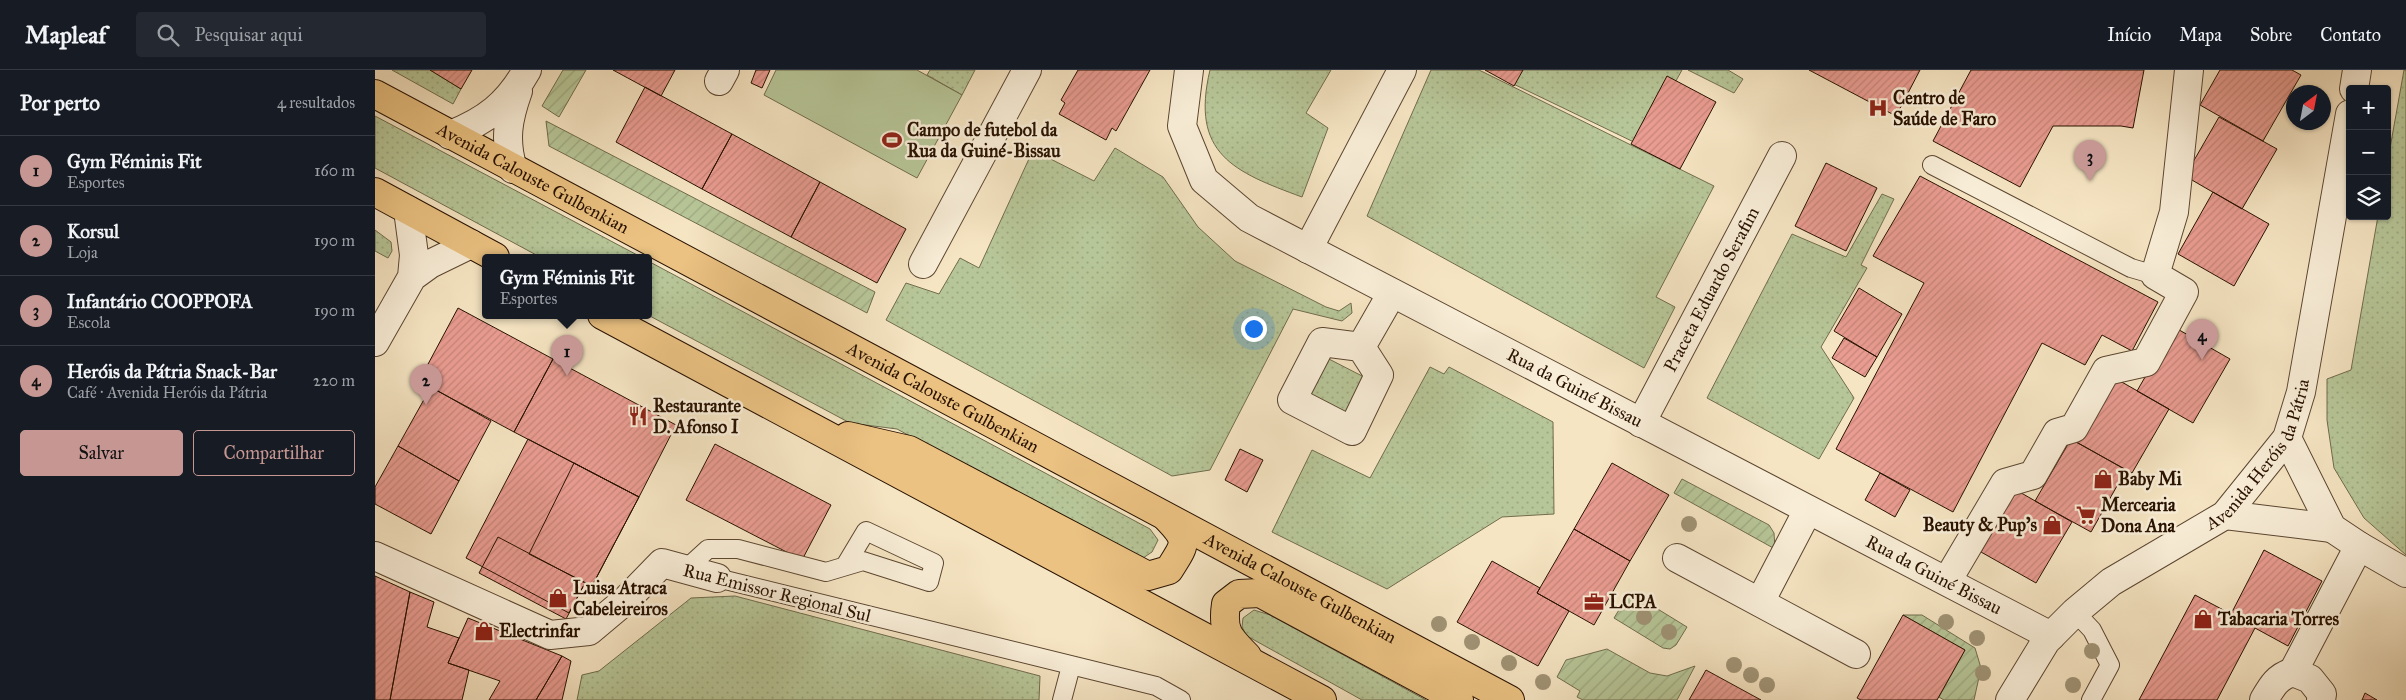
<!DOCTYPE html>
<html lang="pt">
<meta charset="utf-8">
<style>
body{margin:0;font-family:"IM FELL Great Primer",serif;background:#242831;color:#f1f3f6}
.controls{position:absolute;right:15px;top:15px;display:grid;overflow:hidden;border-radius:5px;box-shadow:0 1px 4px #0004}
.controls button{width:45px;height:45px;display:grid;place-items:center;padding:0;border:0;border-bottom:1px solid #363941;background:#171b24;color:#f1f3f6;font:25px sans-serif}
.compass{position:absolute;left:1911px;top:15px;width:45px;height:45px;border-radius:50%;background:#171b24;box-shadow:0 1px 4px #0004;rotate:32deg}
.you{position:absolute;left:878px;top:258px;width:18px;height:18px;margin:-12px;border:4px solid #fff;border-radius:50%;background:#1a73e8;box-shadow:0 0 0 8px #1a73e833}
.badge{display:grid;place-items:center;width:32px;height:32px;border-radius:50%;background:#c59692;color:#111;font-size:16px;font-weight:700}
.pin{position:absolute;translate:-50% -41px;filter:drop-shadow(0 1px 2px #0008)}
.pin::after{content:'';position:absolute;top:26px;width:18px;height:15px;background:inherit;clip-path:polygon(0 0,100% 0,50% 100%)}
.popup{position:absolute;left:107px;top:184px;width:170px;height:65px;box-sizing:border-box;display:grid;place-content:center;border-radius:5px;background:#171b24;filter:drop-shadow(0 1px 4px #0005);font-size:16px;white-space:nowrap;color:#9ea1a6}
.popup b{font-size:19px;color:#f1f3f6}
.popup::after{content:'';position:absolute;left:50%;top:100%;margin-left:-10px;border:10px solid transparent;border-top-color:#171b24}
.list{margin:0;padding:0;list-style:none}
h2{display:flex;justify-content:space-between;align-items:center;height:65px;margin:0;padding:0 20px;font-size:21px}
h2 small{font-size:16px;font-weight:400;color:#9ea1a6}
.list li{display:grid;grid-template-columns:32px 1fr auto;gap:15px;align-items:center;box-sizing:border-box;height:70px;padding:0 20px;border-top:1px solid #363941}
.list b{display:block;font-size:19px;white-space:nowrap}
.list p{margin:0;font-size:16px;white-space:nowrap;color:#9ea1a6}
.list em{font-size:16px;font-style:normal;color:#9ea1a6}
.actions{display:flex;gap:10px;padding:15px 20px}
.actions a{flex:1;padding:11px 0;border:1px solid #c59692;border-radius:5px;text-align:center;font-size:18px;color:#c59692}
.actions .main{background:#c59692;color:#111}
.icon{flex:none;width:28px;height:28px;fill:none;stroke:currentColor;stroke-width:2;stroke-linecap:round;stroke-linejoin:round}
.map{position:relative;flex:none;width:2031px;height:630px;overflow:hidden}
header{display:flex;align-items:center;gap:30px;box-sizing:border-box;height:70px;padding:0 25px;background:#171b24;border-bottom:1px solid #363941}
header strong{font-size:24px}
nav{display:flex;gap:28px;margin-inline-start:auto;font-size:18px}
.search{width:350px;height:45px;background:#242831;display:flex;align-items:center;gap:12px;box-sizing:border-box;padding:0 18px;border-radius:5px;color:#9ea1a6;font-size:19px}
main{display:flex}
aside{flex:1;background:#171b24}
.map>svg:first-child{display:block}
</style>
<header>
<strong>Mapleaf</strong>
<div class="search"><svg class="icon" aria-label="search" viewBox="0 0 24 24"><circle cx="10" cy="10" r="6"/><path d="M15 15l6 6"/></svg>Pesquisar aqui</div>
<nav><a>Início</a><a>Mapa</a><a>Sobre</a><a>Contato</a></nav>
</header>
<main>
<aside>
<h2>Por perto<small>4 resultados</small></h2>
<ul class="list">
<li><span class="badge">1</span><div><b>Gym Féminis Fit</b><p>Esportes</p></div><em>160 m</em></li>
<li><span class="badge">2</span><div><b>Korsul</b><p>Loja</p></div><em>190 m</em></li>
<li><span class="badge">3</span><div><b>Infantário COOPPOFA</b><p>Escola</p></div><em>190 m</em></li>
<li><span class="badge">4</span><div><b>Heróis da Pátria Snack-Bar</b><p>Café · Avenida Heróis da Pátria</p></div><em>220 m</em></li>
</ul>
<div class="actions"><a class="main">Salvar</a><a>Compartilhar</a></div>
</aside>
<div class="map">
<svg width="2031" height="630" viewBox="0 0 2031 630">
<defs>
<pattern id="grass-dots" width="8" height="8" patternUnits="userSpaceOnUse" patternTransform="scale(1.25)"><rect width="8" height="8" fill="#b7c698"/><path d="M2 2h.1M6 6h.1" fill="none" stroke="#9da981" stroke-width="1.8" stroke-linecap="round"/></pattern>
<pattern id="garden-furrows" width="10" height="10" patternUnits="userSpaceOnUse" patternTransform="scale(1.25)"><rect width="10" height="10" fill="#b7c698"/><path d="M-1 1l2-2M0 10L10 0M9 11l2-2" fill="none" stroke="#9da981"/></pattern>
<pattern id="building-hatch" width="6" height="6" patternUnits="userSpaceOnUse" patternTransform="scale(1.25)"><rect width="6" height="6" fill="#e99c91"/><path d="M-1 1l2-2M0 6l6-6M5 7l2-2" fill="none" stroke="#c8857b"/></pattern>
</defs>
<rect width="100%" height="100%" fill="#f6e5c3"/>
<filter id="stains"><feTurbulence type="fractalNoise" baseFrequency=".004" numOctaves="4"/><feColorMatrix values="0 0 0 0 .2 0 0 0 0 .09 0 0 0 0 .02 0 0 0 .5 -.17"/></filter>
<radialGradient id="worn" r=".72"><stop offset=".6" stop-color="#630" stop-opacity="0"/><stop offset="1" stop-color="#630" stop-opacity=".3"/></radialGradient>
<path fill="url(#grass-dots)" stroke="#706c4c" d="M17,0H55L86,19L78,34Z
M555,0H600L587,25L552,5Z
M835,0H956L931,43L953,58L927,127C859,102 815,84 835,0Z
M1056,0H1104L1339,116L1281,227L1300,237L1269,298L992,146Z
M1131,0H1307L1265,75L1126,8Z
M1313,0H1353L1368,9L1359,23Z
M2029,0H2031V485L1989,448L1959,398L1952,350V309L1976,300L2003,146H2012V95Z
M0,46L266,187H165L0,98Z
M740,78L788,107L823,157L860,191L951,237L964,241L976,233L977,243L967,251L918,239L835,400L797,406L511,250L531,213L564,224L585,188L604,198L658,80L719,111Z
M1507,124L1519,129L1486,195L1492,198L1446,277L1479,328L1444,389L1332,328L1417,164L1471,187Z
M0,160L16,172L17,181L13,188L0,181Z
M273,191L775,459L783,470L777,482L768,488L755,485L522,359L475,353L273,245Z
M952,288L989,307L970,343L934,324Z
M1055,297L1069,304L1074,297L1178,352L1179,444L1127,447L1012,519L897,462L937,380L995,408Z
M360,526L665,606L664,630H202L207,605L224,601L316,528Z
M879,540L895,545L1051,630H987L872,566L867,557L868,548Z"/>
<path fill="url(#garden-furrows)" stroke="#706c4c" d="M188,0H211L184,47L167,36Z
M171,51L500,222L492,243L174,76Z
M1307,409L1394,455L1399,463L1400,479L1299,423Z
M1255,522L1312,557L1301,575L1295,579L1288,578L1239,548Z
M1528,545H1547L1600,578L1606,598L1599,630H1569L1564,627L1590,580Z
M1232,579L1275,603L1292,606L1320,596L1302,630H1208L1202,627L1205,621L1182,607L1191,590Z"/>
<path fill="#b7c698" stroke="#706c4c" d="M401,0H542L587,25L542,108L389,25Z"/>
<path fill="url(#building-hatch)" stroke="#281100" d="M55,0H97L86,19Z
M238,0H300L286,26Z
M381,0H395L387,18L376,13Z
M703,0H775L741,61L737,58L731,70L684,44L690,33L686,30Z
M1110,0H1148L1139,16Z
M1434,0H1545L1521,46Z
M1596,0H1769L1758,58L1746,56H1678L1645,117L1558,71Z
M1845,0H1917L1926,5L1888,71L1825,35Z
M1292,6L1341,32L1305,99L1256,74Z
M270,17L357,64L327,119L241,72Z
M1844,47L1902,79L1867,139L1810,106Z
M357,64L445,112L416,167L327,119Z
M1451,93L1502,118L1471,181L1420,156Z
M1545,106L1783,232L1757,281L1727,265L1710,295L1667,273L1578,442L1461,379L1549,213L1498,186Z
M445,112L531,159L502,213L416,167Z
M1838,122L1894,154L1859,216L1803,184Z
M1484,218L1527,244L1502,287L1459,261Z
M83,238L178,289L139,362L44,311Z
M1799,257L1855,289L1818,353L1762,321Z
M1469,268L1502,287L1490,307L1457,288Z
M178,289L301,355L264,427L139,362Z
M1738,307L1794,339L1757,403L1701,372Z
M56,317L116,351L84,411L23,376Z
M153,369L264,427L217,516L210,513L194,543L91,488Z
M1696,369L1751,400L1716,462L1660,431Z
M340,374L456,435L427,490L311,430Z
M23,376L84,411L56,464L0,434V417Z
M865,379L888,390L872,422L850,410Z
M199,393L264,427L217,516L154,484Z
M1237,393L1294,425L1255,491L1199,459Z
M1505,403L1535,420L1520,447L1490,430Z
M1641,420L1697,452L1661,513L1606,482Z
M1199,459L1255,491L1219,555L1162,523Z
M123,467L210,513L191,549L104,503Z
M1889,480L1947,511L1913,576L1880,558L1842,630H1764L1820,525L1856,544Z
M1117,491L1165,518L1162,523L1194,541L1163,596L1082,552Z
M0,506L35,522L15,630H0Z
M35,522L59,532L52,557L84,568L73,593L94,600L87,630H15Z
M1528,545L1590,580L1562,630H1486L1482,628Z
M93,548L187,586L161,630H114L125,611L73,593Z
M187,586L196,591L187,630H161Z
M1331,600L1386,630H1314Z
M1990,623L2002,630H1987Z"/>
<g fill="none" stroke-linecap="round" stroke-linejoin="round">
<defs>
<path id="service" d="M1557,95L1756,198L1780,205
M310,500L333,479H363L451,502L488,491L554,512L559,493L491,461L470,496
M342,508L781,616L806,630
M1700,542L1717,560L1735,595L1716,630
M687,630L696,596"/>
<g id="minor">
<path id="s1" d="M814,0L807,56L829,110L874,148L1676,566"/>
<path d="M344,11L350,0"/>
<path d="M1979,19L1982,0"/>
<path d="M933,179L1027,0"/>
<path d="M548,194L652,0"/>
<path d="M986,277L1004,305L977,361L917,330L947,272L986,277L1017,223"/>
<path id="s2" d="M1266,353L1407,86"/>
<path d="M1912,368L1957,458L1984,476L2031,503"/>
<path d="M1850,445L1957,458"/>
<path d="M0,486L175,565L214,561L251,530L287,493L342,508"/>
<path d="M1302,488L1481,584"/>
<path d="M1572,511L1630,413L1658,405L1682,363L1699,358L1731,301L1771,292L1809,222L1780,205L1799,142L1814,0"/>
<path d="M1385,532L1433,440"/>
<path d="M1918,602L1984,476"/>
<path id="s3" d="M1635,630L1671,571L1700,542L1736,512L1850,445L1912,368L1926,322L1975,44"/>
<path d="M1889,630C1897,616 1902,607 1918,602L1935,609L1947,624L1946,630"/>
</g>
<path id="tertiary" d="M75,65C111,51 133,34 152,0
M138,99C129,70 133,49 143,21
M37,207L55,194L96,174
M0,272L37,207L39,185L33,140"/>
<g id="primary">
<path id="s4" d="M0,24L1135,630"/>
<path d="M0,122L120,187"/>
<path d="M227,245L947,630"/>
<path d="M473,366L534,380L773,506L794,500C810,474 815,472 792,448"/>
<path d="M872,586C853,567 847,561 851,534L864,524L885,523L1084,630"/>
</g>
</defs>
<use href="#service" stroke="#5c4631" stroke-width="20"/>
<use href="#minor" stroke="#5c4631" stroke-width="30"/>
<use href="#tertiary" stroke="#5c4631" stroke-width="30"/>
<use href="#primary" stroke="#281100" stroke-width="30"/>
<use href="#service" stroke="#f9eed8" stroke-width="18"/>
<use href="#minor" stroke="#f9eed8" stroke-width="28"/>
<use href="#tertiary" stroke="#f9eed8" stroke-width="28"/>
<use href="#primary" stroke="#ebc282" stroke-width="28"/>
</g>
<g fill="#a09375">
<circle cx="1314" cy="454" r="8"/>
<circle cx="1269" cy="547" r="8"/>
<circle cx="1571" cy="552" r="8"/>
<circle cx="1064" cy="554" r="8"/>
<circle cx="1294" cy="562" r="8"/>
<circle cx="1602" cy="568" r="8"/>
<circle cx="1097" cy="572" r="8"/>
<circle cx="1717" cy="581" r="8"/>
<circle cx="1134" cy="593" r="8"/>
<circle cx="1359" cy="595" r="8"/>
<circle cx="1608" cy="603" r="8"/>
<circle cx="1376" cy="605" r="8"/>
<circle cx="1168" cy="612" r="8"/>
<circle cx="1392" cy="615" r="8"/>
<circle cx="1698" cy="615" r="8"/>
</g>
<defs>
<symbol id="hospital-bare" viewBox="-9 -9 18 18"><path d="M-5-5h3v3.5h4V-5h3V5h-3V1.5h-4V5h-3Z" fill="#8f2418" stroke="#f9eed8" stroke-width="2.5" paint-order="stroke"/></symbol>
<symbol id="stadium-bare" viewBox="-9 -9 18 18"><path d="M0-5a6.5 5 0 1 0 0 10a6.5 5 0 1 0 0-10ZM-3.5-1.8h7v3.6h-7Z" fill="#8f2418" stroke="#f9eed8" stroke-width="2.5" paint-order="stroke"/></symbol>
<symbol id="restaurant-bare" viewBox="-9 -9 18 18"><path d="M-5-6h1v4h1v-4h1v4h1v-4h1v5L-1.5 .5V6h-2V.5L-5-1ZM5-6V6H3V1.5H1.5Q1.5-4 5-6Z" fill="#8f2418" stroke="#f9eed8" stroke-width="2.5" paint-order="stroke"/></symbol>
<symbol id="shop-bare" viewBox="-9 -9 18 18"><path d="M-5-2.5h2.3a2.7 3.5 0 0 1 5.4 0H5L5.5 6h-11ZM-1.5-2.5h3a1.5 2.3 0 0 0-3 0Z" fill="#8f2418" stroke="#f9eed8" stroke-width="2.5" paint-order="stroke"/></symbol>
<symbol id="supermarket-bare" viewBox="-9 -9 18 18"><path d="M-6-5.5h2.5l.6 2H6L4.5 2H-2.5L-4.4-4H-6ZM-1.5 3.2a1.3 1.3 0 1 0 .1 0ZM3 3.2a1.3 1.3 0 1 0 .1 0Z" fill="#8f2418" stroke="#f9eed8" stroke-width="2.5" paint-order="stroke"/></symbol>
<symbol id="office-bare" viewBox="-9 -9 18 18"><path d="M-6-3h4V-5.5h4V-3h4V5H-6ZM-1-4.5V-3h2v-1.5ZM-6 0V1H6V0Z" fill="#8f2418" stroke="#f9eed8" stroke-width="2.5" paint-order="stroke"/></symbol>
</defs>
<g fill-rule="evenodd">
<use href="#hospital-bare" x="1489" y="24" width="28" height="28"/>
<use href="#stadium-bare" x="503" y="56" width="28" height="28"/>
<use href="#restaurant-bare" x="249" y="332" width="28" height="28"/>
<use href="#shop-bare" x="1714" y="395" width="28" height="28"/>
<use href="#supermarket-bare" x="1697" y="431" width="28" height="28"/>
<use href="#shop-bare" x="1663" y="441" width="28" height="28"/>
<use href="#shop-bare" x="169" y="514" width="28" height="28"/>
<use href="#office-bare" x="1205" y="518" width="28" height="28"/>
<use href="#shop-bare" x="1814" y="535" width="28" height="28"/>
<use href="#shop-bare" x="95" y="547" width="28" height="28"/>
</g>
<g text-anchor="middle" stroke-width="5" stroke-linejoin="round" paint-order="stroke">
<g font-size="18" font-weight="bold" fill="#281100" stroke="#f9eed8" text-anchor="start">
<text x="1518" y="34">Centro de<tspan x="1518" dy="21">Saúde de Faro</tspan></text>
<text x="532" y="66">Campo de futebol da<tspan x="532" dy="21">Rua da Guiné-Bissau</tspan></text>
<text x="278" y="342">Restaurante<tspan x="278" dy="21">D. Afonso I</tspan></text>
<text x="1743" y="415">Baby Mi</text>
<text x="1726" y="441">Mercearia<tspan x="1726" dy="21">Dona Ana</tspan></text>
<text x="1662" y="461" text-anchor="end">Beauty &amp; Pup's</text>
<text x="198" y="524">Luisa Atraca<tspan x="198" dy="21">Cabeleireiros</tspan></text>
<text x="1234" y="538">LCPA</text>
<text x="1843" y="555">Tabacaria Torres</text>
<text x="124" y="567">Electrinfar</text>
</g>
<g font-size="18" fill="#281100" stroke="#f9eed8">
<text dy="6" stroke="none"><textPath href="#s4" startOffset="179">Avenida Calouste Gulbenkian</textPath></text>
<text dy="6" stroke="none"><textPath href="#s2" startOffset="151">Praceta Eduardo Serafim</textPath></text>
<text dy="6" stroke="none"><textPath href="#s1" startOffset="541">Rua da Guiné Bissau</textPath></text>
<text dy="6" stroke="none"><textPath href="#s4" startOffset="644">Avenida Calouste Gulbenkian</textPath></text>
<text dy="6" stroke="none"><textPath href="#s3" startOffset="359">Avenida Heróis da Pátria</textPath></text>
<text dy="6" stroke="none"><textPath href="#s1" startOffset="946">Rua da Guiné Bissau</textPath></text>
<text dy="6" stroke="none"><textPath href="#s4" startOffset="1049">Avenida Calouste Gulbenkian</textPath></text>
<text transform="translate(402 523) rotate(14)" y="6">Rua Emissor Regional Sul</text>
</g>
</g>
<rect width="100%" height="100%" filter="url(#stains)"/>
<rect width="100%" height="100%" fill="url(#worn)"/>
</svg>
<div class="controls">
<button>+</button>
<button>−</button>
<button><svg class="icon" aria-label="layers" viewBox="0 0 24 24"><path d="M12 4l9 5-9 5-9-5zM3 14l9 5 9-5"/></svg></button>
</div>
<svg class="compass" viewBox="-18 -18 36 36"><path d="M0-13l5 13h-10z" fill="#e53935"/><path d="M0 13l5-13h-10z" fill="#9ea1a6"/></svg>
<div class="you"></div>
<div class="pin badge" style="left:192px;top:306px">1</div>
<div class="popup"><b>Gym Féminis Fit</b>Esportes</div>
<div class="pin badge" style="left:51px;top:335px">2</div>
<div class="pin badge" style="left:1715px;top:111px">3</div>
<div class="pin badge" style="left:1827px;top:290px">4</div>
</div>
</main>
